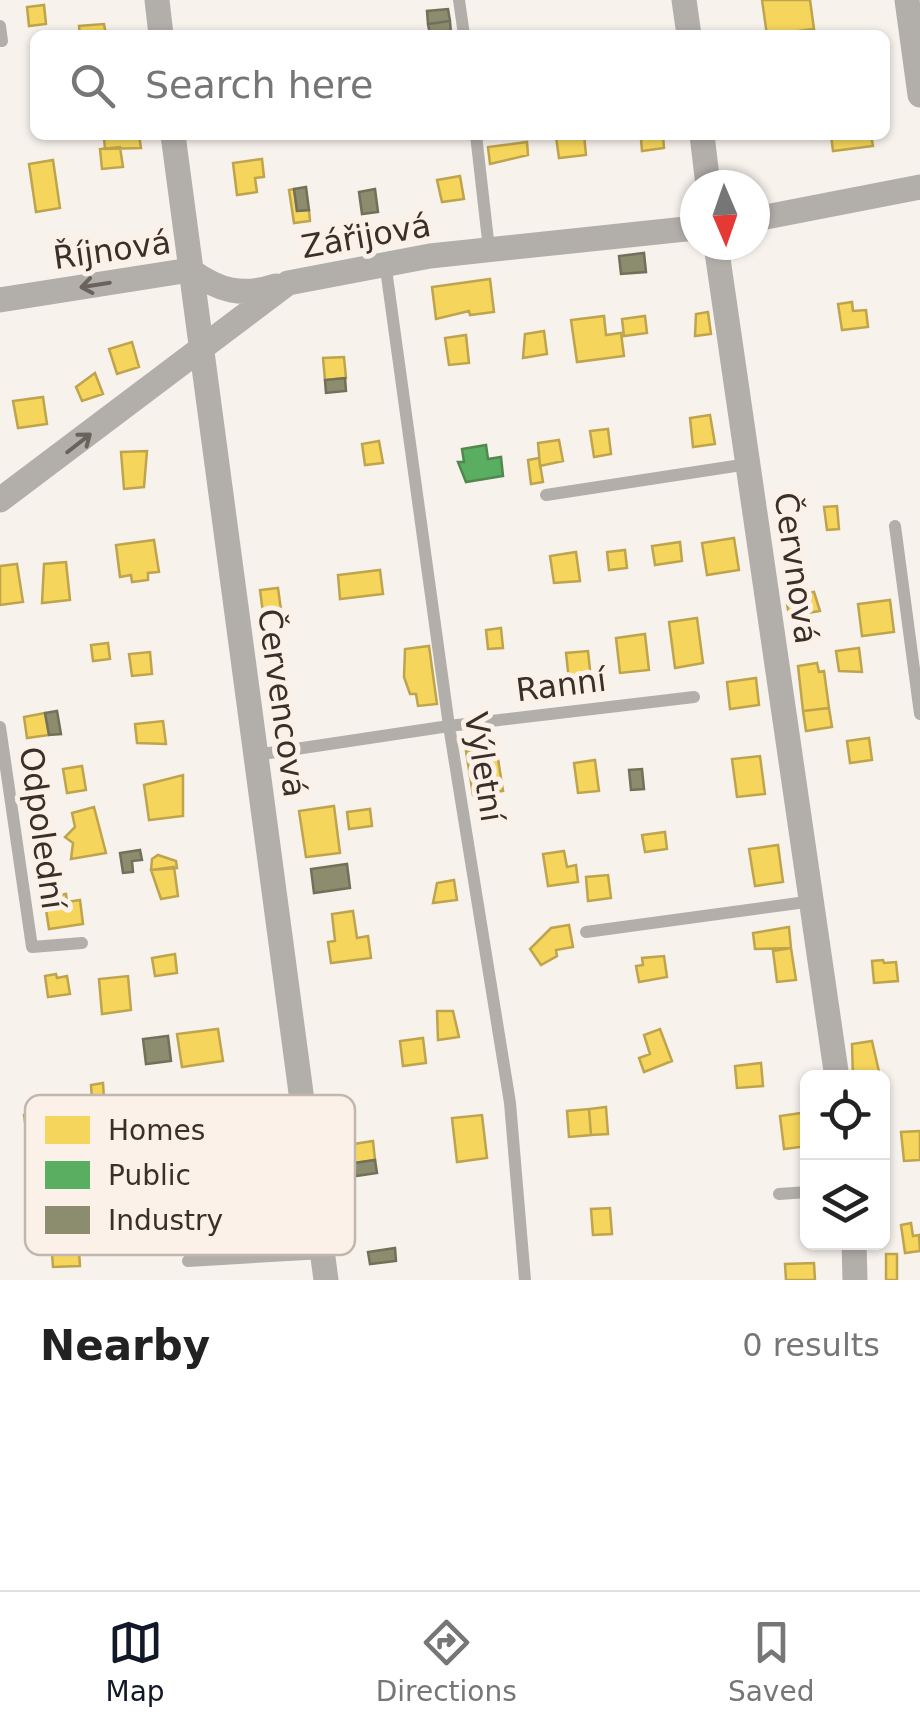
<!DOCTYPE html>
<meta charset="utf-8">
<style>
body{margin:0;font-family:"DejaVu Sans",sans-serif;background:#f2f2f2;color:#222}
.controls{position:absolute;right:30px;bottom:30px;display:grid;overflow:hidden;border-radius:15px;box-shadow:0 2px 8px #0004}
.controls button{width:90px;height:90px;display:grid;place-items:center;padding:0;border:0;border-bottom:2px solid #e0e0e0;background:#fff;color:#222;font:50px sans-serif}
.compass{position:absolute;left:680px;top:170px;width:90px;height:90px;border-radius:50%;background:#fff;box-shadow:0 2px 8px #0004;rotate:178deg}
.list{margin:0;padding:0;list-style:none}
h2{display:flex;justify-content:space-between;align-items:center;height:130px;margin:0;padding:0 40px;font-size:42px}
h2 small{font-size:32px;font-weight:400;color:#767676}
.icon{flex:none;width:55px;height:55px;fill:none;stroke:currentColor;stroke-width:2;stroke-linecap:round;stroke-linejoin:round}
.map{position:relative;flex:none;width:920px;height:1280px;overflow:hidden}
.search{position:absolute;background:#fff;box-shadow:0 2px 8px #0004;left:30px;right:30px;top:30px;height:110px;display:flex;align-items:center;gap:25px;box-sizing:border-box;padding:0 35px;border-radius:15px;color:#767676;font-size:38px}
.sheet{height:310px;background:#fff}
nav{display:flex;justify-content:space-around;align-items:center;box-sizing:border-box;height:140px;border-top:2px solid #e0e0e0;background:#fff;font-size:28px;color:#767676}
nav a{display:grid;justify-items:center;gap:5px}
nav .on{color:#111827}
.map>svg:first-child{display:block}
</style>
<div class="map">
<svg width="920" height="1280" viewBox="0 0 920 1280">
<rect width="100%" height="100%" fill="#f8f2ed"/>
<path fill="#f6d55c" stroke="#bea44c" stroke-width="2.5" d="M762,0H810L814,29L767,35Z
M44,5L46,24L29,26L27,7Z
M104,24L106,35H80L79,26Z
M139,135L141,148L105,149L104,138Z
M584,135L586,155L559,158L556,137Z
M831,135H871L873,146L833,151Z
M663,136L664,148L642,151L641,139Z
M527,142L528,155L490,164L488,147Z
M120,147L123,167L102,169L100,149Z
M262,159L264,177L255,178L257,192L237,195L233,163Z
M53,160L60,208L36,212L29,164Z
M460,176L464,199L442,202L437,180Z
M294,189L297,211L309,210L310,221L294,223L289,190Z
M490,279L494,312L470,315L469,311L436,319L432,287Z
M852,302L853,311L866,310L868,327L842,330L838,304Z
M708,312L711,334L695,336L696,314Z
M604,316L606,335L621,333L624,356L577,362L571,320Z
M645,316L647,333L624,336L622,319Z
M544,331L547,354L523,358L525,334Z
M466,335L469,363L449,365L445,338Z
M132,342L139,367L117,374L109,349Z
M344,357L346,378L325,380L323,358Z
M95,373L103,394L82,401L76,387Z
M43,397L47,424L18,428L13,401Z
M710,415L715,444L693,447L690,418Z
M608,429L611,454L594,457L590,431Z
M559,440L563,461L540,466L538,443Z
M379,441L383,463L365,465L362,444Z
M147,451L144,487L124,489L121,452Z
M539,458L543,482L531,484L528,460Z
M837,506L839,529L827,530L824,507Z
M734,538L739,570L707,575L702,543Z
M154,540L159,572L148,573V580L132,582L131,575L120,577L116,545Z
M680,542L682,561L655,565L652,546Z
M625,550L627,568L609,570L607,552Z
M576,552L580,581L554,583L550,556Z
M66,562L70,600L42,603L44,564Z
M17,564L23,602L0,605V566Z
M380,570L383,594L340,599L338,575Z
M278,588L281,610L263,613L260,590Z
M814,592L820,611L789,616L786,596Z
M890,600L894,632L862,636L858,604Z
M697,618L703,663L675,668L669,622Z
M501,628L503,648L488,649L486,630Z
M645,634L649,670L620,673L616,638Z
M108,643L110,659L93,661L91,645Z
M429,646L437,704L418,706L416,694H410L404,677L405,649Z
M859,648L862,672L839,671L836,651Z
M588,651L591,679L569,681L566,653Z
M150,652L152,674L132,676L129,654Z
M817,663L819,672L824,671L829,708L803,711L798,666Z
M756,678L759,705L730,709L727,682Z
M829,708L832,727L806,731L803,711Z
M45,713L49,735L27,738L24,717Z
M163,721L166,744L137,743L135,724Z
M869,738L872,760L850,763L847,741Z
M496,746L503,791L473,795L466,751Z
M760,756L765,794L737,797L732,759Z
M595,760L599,791L578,793L574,763Z
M82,766L86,790L67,793L63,769Z
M183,775V816L149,820L144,785Z
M334,806L340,853L306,857L299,811Z
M94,807L106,853L71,859L73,843L65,837L75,827L72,813Z
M370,809L372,826L349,829L347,812Z
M665,832L667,849L645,852L642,835Z
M778,845L783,882L755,886L749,849Z
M564,851L567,867L576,865L578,882L548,886L543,854Z
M158,855L176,861L177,868L151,870L152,859Z
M174,867L178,896L161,899L151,870Z
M608,875L611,898L588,901L586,877Z
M454,880L457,900L433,903L437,883Z
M66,894L67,902L80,900L83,924L49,929L44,897Z
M353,911L357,938L368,936L371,958L331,963L328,942L335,941L332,914Z
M569,925L573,947L556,950L557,956L541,965L530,949L551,928Z
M789,927L791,948L755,949L753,933Z
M791,948L796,980L777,982L773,951Z
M175,954L177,973L155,976L152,958Z
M664,956L667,977L639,982L636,966L643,965L642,958Z
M883,960L884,963L896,962L898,981L874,983L872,961Z
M56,974L57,978L67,976L70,994L48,997L45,976Z
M128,976L131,1010L102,1014L99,979Z
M437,1011H453L459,1037L438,1040Z
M218,1029L223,1061L182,1067L177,1034Z
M660,1029L672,1061L644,1072L639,1058L650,1054L644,1035Z
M423,1038L426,1063L403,1066L400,1041Z
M872,1041L880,1076L853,1078L852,1044Z
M761,1063L763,1086L737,1088L735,1066Z
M103,1083L105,1114L93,1116L91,1085Z
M64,1103L68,1129L27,1136L24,1115Z
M606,1107L608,1134L591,1135L589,1109Z
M589,1109L591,1135L569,1137L567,1111Z
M808,1112V1146L784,1149L780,1116Z
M482,1115L487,1158L457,1162L452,1118Z
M920,1131V1160L904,1161L901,1132Z
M373,1141L375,1160L354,1163L347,1145Z
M610,1208L612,1234L593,1235L591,1209Z
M64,1215L67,1252L79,1251L80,1266L53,1267L52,1253L42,1254L40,1217Z
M911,1223L913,1236L919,1235L920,1251L905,1253L901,1225Z
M886,1254H897V1280H886Z
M814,1263L815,1280H786L785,1264Z"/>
<path fill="#5aae61" stroke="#508850" stroke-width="2.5" d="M486,445L488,459L501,457L503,476L466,482L458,462H464L462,449Z"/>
<path fill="#8c8c6e" stroke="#737059" stroke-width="2.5" d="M448,9L450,21L428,24L427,11Z
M450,21L451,33L430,35L428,24Z
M306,187L309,210L297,211L294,189Z
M375,189L378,212L362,214L359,192Z
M644,253L646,272L621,274L619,256Z
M345,378L346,391L326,393L325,380Z
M57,711L61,734L49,735L45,713Z
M642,769L644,789L631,790L629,770Z
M140,850L142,860L132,861L133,872L123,873L120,853Z
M347,864L350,888L314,893L311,869Z
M168,1036L171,1061L146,1064L143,1039Z
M375,1160L377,1173L356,1176L354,1163Z
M395,1248L396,1261L370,1264L368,1252Z"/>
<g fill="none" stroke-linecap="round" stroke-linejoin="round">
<path stroke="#b2afab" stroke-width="12" d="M459,0L464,35
M0,26L2,41
M476,135L489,249
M385,262L449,726L510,1103L525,1280
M546,495L748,464
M895,526L920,714
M0,727L32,947L82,943
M256,755L449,726L694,697
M586,932L813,901
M779,1194L808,1192
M188,1261L323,1253"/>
<path stroke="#b2afab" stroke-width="25" d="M157,0L161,35
M684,0L689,35
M907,0L920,95
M173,135L326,1280
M702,135L708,185
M755,219L920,187
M716,245L837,1078
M0,300L190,270C219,291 242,297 276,286
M0,500L288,283L430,256L695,228
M854,1242L855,1280"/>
</g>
<defs><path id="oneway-shaft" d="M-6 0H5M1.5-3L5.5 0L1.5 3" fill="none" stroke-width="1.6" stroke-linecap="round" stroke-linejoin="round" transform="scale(2.5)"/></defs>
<g stroke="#6a635c">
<use href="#oneway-shaft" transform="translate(95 285) rotate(171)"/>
<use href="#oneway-shaft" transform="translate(79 443) rotate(-38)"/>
</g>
<g text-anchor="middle" stroke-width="10" stroke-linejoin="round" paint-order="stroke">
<g font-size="32" fill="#3a3028" stroke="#fcf1e9">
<text transform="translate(366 236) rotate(-10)" y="11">Zářijová</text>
<text transform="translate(112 250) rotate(-8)" y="11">Říjnová</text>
<text transform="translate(796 568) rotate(82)" y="11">Červnová</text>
<text transform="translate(561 685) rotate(-7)" y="11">Ranní</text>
<text transform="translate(282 703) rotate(82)" y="11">Červencová</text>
<text transform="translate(484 767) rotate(81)" y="11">Výletní</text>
<text transform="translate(42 828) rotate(82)" y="11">Odpolední</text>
</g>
</g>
<rect x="25" y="1095" width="330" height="160" rx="15" fill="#fcf1e9" stroke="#c2b7af" stroke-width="2.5"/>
<rect x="45" y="1116" width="45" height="28" fill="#f6d55c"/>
<rect x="45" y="1161" width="45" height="28" fill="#5aae61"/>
<rect x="45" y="1206" width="45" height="28" fill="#8c8c6e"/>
<g font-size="28" fill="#3a3028">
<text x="108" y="1140">Homes</text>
<text x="108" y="1185">Public</text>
<text x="108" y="1230">Industry</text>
</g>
</svg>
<div class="controls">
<button><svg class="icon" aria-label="locate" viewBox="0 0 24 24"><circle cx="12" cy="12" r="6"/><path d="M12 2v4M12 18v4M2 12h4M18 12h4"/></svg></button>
<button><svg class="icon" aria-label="layers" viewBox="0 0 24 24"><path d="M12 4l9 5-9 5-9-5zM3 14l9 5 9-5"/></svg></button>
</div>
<svg class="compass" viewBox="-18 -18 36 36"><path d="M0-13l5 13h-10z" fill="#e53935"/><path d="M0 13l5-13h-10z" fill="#767676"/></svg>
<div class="search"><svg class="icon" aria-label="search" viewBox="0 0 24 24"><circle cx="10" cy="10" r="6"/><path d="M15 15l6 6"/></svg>Search here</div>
</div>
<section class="sheet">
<h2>Nearby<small>0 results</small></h2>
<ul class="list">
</ul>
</section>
<nav>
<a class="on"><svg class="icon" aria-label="map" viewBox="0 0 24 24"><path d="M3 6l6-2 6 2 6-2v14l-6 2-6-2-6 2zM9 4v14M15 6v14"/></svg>Map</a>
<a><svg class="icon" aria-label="directions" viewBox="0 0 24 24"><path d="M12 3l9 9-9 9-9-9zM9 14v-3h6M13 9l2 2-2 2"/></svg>Directions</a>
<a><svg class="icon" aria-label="saved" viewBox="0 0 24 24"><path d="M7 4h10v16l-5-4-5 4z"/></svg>Saved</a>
</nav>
